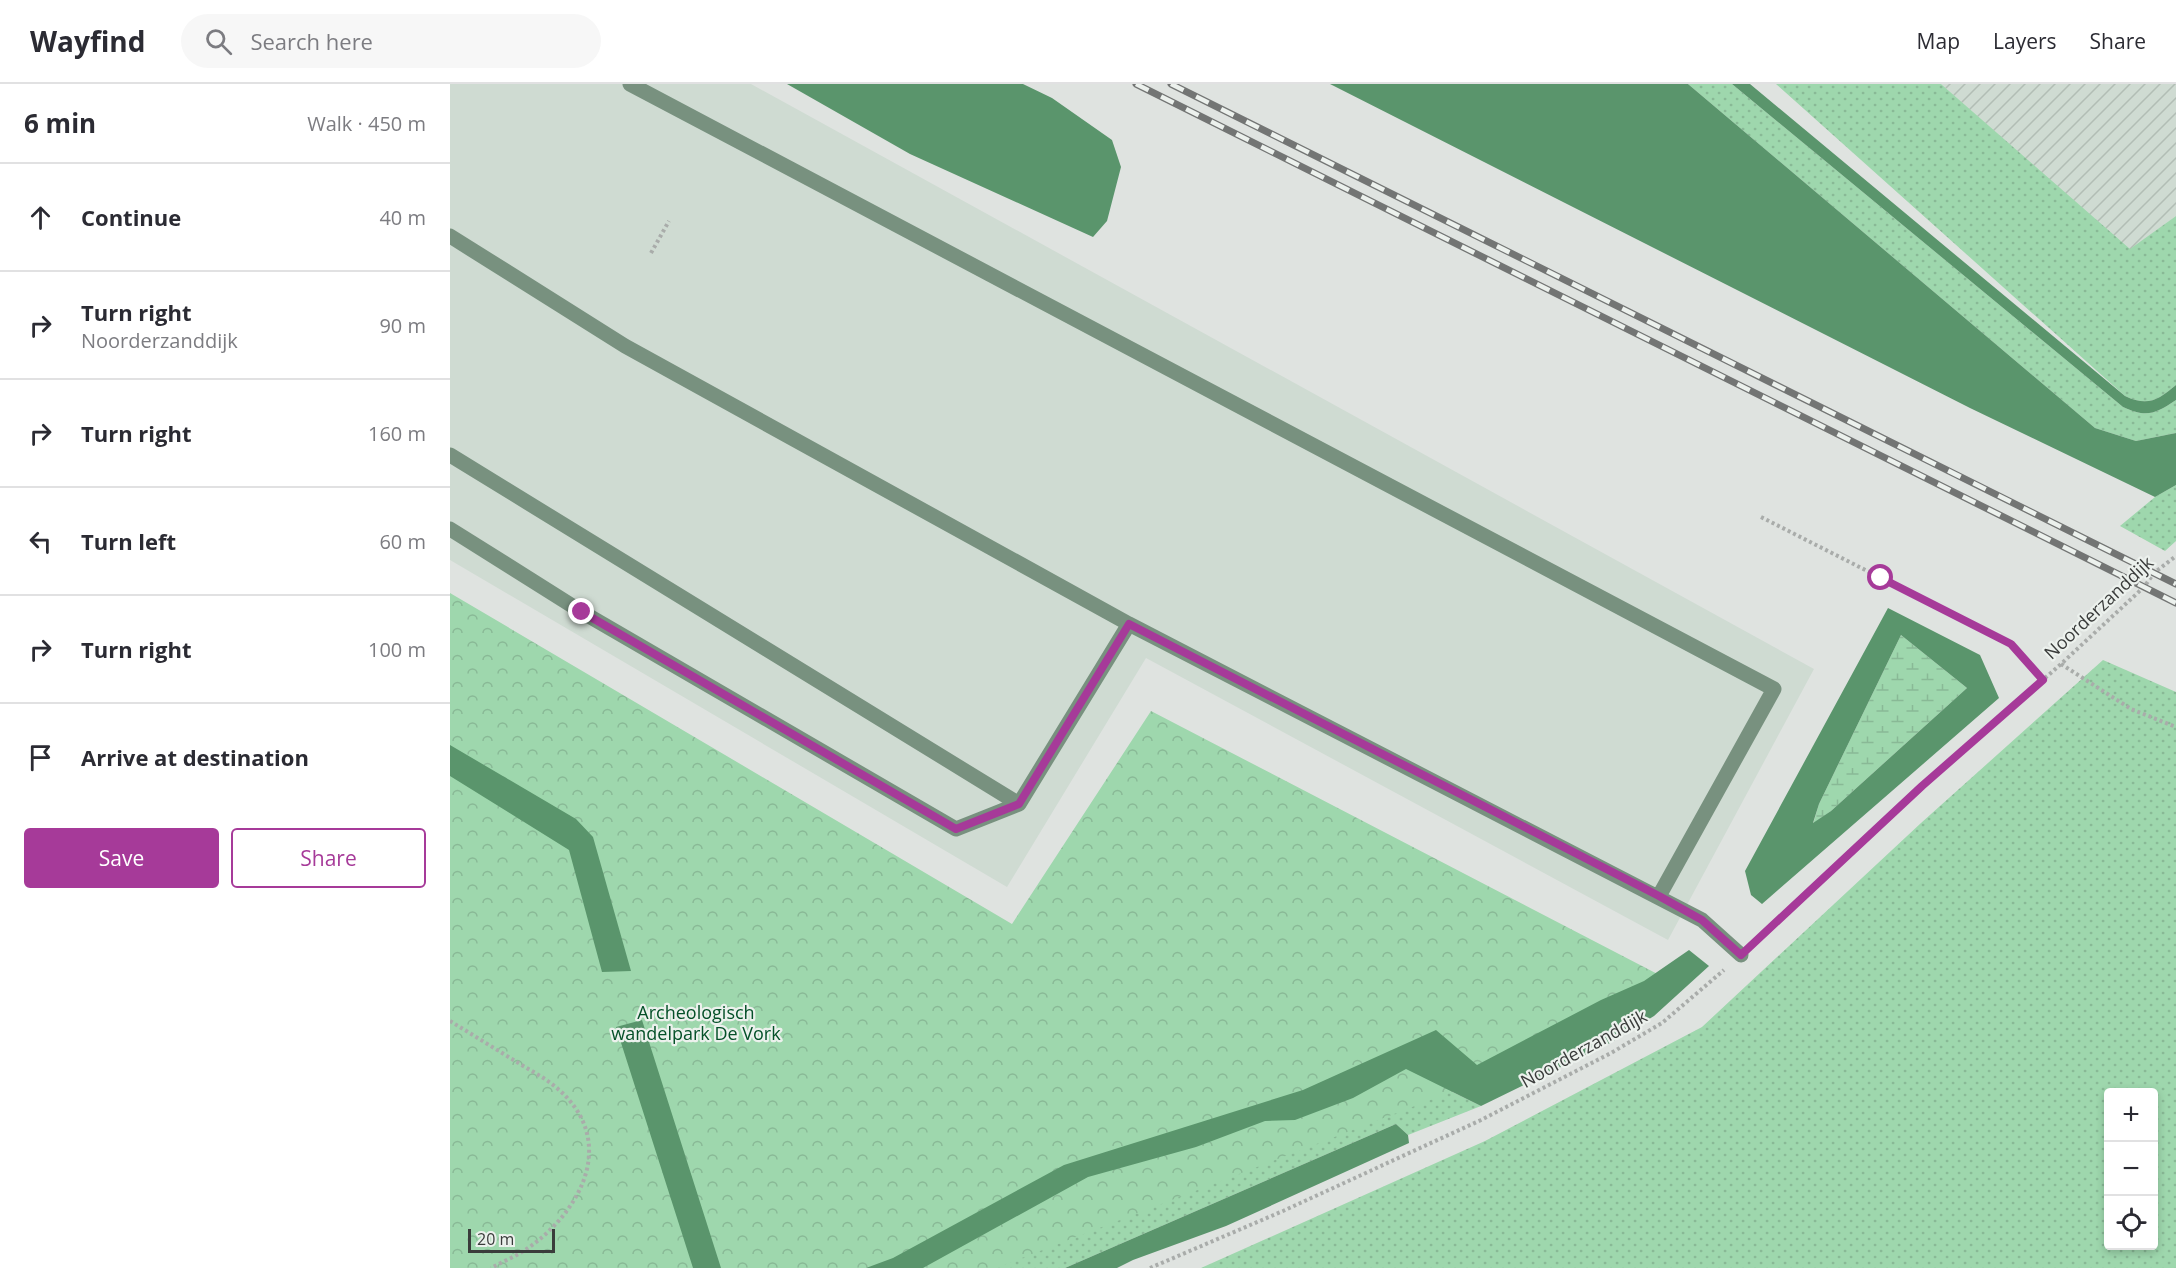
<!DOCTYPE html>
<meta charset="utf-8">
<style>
body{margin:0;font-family:"Open Sans",sans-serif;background:#f7f7f7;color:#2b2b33}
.controls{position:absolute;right:18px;bottom:18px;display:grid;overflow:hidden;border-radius:6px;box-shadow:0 3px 9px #0003}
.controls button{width:54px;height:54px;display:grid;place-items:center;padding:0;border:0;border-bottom:2px solid #e1e1e2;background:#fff;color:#2b2b33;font:30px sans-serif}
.scale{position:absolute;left:18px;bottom:15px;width:87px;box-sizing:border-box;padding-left:6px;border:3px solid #3a3c3b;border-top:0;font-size:16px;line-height:21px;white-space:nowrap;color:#3a3c3b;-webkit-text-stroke:4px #ecf1ed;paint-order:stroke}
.stop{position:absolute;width:18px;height:18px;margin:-14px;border:4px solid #a63a99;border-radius:50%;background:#fff}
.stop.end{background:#a63a99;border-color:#fff;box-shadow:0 2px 6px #0008}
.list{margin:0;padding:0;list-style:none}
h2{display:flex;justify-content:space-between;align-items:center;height:78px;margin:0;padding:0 24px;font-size:26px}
h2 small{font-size:20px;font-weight:400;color:#7c7c81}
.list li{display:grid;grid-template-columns:39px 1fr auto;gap:18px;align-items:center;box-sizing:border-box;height:108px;padding:0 24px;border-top:2px solid #e1e1e2}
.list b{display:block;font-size:22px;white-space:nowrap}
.list p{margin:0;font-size:20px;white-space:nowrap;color:#7c7c81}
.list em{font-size:20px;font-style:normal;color:#7c7c81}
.actions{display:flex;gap:12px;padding:18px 24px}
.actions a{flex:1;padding:14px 0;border:2px solid #a63a99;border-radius:6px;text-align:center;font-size:21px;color:#a63a99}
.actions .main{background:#a63a99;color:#fff}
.icon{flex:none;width:33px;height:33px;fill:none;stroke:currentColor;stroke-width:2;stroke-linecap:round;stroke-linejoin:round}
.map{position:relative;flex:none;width:1726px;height:1184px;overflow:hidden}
header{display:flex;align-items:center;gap:36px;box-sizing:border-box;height:84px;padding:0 30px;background:#fff;border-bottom:2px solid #e1e1e2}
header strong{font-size:28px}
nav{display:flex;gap:33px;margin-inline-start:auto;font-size:21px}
.search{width:420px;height:54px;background:#f7f7f7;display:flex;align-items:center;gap:15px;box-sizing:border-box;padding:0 21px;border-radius:33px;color:#7c7c81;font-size:22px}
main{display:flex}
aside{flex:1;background:#fff}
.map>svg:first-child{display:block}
</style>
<header>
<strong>Wayfind</strong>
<div class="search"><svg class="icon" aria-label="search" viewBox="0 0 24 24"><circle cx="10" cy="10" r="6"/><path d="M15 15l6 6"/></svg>Search here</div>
<nav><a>Map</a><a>Layers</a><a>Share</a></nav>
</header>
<main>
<aside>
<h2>6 min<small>Walk · 450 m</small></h2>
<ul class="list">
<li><svg class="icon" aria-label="ahead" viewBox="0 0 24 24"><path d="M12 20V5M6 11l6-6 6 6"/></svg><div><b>Continue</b></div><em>40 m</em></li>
<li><svg class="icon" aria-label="right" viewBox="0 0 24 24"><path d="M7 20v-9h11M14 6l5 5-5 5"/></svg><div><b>Turn right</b><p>Noorderzanddijk</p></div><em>90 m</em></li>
<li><svg class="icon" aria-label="right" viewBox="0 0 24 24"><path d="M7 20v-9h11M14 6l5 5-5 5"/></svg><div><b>Turn right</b></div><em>160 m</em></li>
<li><svg class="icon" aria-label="left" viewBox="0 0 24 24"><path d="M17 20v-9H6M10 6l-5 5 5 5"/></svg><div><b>Turn left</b></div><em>60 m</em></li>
<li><svg class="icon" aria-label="right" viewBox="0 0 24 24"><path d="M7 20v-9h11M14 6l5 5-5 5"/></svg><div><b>Turn right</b></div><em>100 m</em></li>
<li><svg class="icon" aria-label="arrive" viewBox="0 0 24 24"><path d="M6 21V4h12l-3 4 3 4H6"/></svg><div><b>Arrive at destination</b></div></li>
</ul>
<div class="actions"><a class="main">Save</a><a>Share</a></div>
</aside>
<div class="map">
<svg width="1726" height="1184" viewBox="0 0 1726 1184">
<defs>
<pattern id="industrial-furrows" width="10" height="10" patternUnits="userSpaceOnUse" patternTransform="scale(1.5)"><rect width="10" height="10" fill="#cfdbd2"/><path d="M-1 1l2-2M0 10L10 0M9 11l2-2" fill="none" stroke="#b2bdb5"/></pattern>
<pattern id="grass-dots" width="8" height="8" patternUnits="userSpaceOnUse" patternTransform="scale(1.5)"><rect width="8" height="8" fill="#9ed7ad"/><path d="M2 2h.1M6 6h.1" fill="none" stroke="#89b996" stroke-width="1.8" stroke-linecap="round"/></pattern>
<pattern id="wetland-marsh" width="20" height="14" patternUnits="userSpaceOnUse" patternTransform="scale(1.5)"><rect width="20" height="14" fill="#9ed7ad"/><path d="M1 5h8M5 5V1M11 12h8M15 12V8" fill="none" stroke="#89b996"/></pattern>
<pattern id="park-crowns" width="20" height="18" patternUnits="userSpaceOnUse" patternTransform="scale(1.5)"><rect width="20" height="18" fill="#9ed7ad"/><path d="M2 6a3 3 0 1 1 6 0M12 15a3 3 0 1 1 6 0" fill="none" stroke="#89b996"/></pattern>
</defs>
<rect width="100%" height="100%" fill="#dfe3e0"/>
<path fill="#cfdbd2" d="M0,0H301L1364,585L1218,856L696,574L557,803L0,476Z"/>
<path fill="url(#industrial-furrows)" d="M1491,0H1726V132L1680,166Z"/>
<path fill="url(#grass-dots)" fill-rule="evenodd" d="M1238,0H1282L1673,323C1697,334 1705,330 1726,316V349L1686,357L1645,344Z
M1326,0H1491L1680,165L1726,132V301C1708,316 1698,323 1675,312Z
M1726,401V457L1715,467L1670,442L1705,413Z
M1653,576L1726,608V1184H751L1035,1057L1252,943L1471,739ZM1658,1008H1704V1162H1658Z
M956,985L1031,1022L958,1051L946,1040L615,1184H473Z"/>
<path fill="url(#wetland-marsh)" d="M1451,551L1517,604L1381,727L1363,740L1369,720Z"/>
<path fill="url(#park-crowns)" d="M0,509L562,840L701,627L1219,896L1050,989L546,1184H0Z"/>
<path fill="#5a956c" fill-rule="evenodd" d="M337,0H573L602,14L662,56L671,83L657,137L643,153L460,70Z
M880,0H1238L1645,344L1686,357L1726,349V401L1705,413L1520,324Z
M1282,0H1300L1675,312C1698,323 1708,316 1726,301V316C1705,330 1697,334 1673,323Z
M1438,524L1530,571L1549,614L1312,820L1301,811L1295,787ZM1451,551L1517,604L1381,727L1363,739L1369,720Z
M0,661L126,735L143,753L181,887L152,888L119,766L0,692Z
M1239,866L1259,882L1204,932L1160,959L1031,1022L956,985L903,1014L845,1036L815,1037L746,1063L638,1093L473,1184H416L443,1174L614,1081L853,1006L986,946L1027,981L1151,916L1194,897Z
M192,936L271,1184H243L166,943Z
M946,1040L958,1051L959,1059L776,1142L683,1176L667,1184H615Z"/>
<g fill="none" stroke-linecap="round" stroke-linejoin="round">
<path stroke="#a9acaa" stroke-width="4" stroke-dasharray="3 3" stroke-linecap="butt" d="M201,169L219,137
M1311,433L1561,560L1593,596
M1611,580L1681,625L1726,643
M1306,856L1472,702L1611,580L1694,503L1704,489L1726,472
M0,937C23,951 47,966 70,980C83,988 97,995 108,1005C167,1056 133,1124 81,1162C69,1171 54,1177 41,1184
M700,1184L833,1127L1031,1036L1161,969L1212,939L1274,886"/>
<path stroke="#78917f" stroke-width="15" d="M180,0L1324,605L1209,812
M0,152L175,262L679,540L1252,836L1291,871
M0,371L569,720
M0,445L132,528L506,745L569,720L679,540"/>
<defs>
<path id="rail" d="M686,0L1726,519
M721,0L1726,500"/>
</defs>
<use href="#rail" stroke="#737574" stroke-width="7"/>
<use href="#rail" stroke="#ecf1ed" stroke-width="4.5" stroke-dasharray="14" stroke-linecap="butt"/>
</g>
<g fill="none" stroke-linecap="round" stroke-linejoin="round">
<path stroke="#a63a99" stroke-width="8" d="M132,528L506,745L569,720L679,540L1209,812L1252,836L1291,871L1472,702L1593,596L1561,560L1431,494"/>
</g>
<g text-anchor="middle" stroke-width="4.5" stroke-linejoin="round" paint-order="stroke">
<g font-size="18" fill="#3a3c3b" stroke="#ecf1ed">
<text transform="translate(1649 524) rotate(-43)" y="6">Noorderzanddijk</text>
<text transform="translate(1134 965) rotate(-29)" y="6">Noorderzanddijk</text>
</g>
<g font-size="18" fill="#045028" stroke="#ecf1ed">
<text x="246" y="935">Archeologisch<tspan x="246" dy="21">wandelpark De Vork</tspan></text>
</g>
</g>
</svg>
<div class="controls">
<button>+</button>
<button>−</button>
<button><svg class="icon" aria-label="locate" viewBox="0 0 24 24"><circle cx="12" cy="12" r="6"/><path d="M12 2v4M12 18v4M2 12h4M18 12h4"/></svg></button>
</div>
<div class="scale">20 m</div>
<div class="stop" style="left:1431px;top:494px"></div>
<div class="stop end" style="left:132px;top:528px"></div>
</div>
</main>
